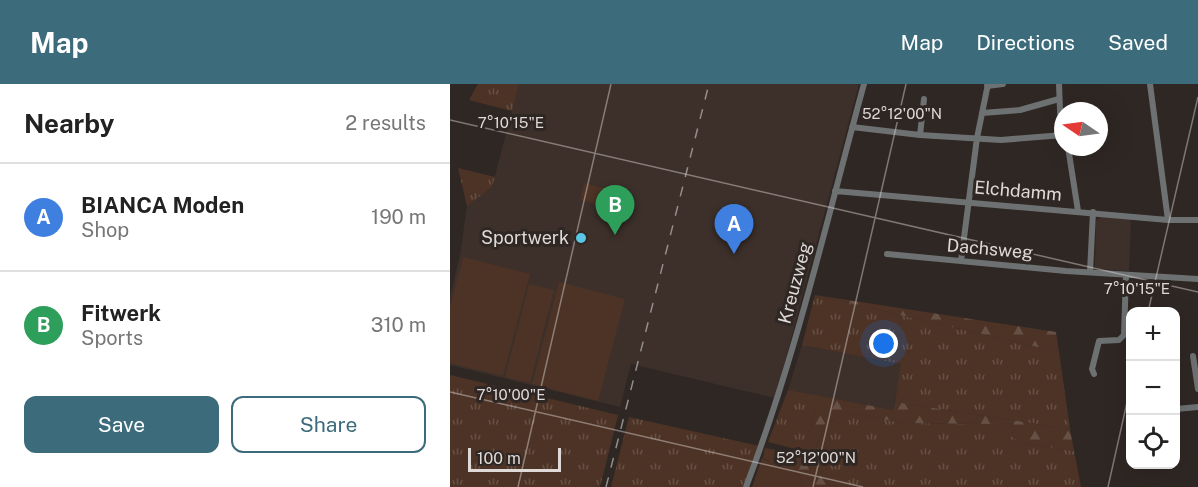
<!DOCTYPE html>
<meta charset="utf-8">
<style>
body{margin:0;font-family:"Public Sans",sans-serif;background:#f6f6f6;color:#222}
.controls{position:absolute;right:18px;bottom:18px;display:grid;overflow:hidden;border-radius:12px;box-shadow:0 6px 24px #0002}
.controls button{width:54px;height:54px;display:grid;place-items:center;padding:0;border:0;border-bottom:2px solid #e0e0e0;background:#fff;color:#222;font:30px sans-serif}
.compass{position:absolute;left:604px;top:18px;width:54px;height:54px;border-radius:50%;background:#fff;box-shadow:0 6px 24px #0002;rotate:283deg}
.scale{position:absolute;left:18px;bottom:15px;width:93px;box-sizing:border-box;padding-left:6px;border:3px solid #dfdad7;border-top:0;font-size:16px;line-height:21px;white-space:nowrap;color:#dfdad7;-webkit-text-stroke:4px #2f2724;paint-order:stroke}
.you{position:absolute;left:434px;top:260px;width:21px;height:21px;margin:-15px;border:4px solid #fff;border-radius:50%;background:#1a73e8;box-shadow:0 0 0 9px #1a73e833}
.badge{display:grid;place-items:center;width:39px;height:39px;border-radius:50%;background:#3c6c7b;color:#fff;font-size:20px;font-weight:700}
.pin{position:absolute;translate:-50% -50px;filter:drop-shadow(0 2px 3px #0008)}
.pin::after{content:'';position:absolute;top:32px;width:21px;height:18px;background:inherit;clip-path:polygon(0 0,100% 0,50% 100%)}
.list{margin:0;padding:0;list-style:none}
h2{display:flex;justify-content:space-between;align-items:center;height:78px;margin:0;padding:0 24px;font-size:26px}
h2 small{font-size:20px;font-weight:400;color:#767676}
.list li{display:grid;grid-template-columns:39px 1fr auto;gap:18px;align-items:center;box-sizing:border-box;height:108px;padding:0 24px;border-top:2px solid #e0e0e0}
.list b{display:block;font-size:22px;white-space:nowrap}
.list p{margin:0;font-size:20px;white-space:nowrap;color:#767676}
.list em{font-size:20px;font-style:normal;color:#767676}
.actions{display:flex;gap:12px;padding:18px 24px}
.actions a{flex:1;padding:14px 0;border:2px solid #3c6c7b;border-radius:12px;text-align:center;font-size:21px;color:#3c6c7b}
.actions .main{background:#3c6c7b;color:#fff}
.icon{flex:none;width:33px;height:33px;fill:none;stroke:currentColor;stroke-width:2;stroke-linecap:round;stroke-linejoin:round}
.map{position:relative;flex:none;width:748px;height:403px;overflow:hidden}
header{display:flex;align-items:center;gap:36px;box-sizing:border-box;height:84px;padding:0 30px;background:#3c6c7b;color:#fff}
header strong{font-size:28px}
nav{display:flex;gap:33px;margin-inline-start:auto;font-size:21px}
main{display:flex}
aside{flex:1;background:#fff}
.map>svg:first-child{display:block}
</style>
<header>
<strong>Map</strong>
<nav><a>Map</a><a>Directions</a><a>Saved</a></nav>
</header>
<main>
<aside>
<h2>Nearby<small>2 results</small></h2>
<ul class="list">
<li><span class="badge" style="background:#3f7fe0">A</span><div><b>BIANCA Moden</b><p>Shop</p></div><em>190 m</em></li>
<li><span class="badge" style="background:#2e9e5b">B</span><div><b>Fitwerk</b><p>Sports</p></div><em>310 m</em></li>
</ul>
<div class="actions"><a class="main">Save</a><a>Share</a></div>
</aside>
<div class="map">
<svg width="748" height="403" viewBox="0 0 748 403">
<defs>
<pattern id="grass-tufts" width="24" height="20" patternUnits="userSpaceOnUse" patternTransform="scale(1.5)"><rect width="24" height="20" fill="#4d3326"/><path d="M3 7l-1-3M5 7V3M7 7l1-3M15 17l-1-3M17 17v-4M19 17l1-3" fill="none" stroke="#665045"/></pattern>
<pattern id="forest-firs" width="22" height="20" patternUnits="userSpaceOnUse" patternTransform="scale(1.5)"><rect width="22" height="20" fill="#4d3326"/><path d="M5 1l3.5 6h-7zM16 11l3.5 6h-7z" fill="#665045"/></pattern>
</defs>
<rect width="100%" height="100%" fill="#2f2724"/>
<path fill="#3d302b" d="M69,0H409L325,314L181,280L170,323L0,281V213L10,171L17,122L42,103Z
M651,133L681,135L679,187L648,185L645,182L646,137Z
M352,261L452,280L443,326L338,306Z"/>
<path fill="url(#grass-tufts)" d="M28,0H69L62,27L19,16Z
M8,84L45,93L42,103L17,122Z
M365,211L609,268L620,345L445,318L451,280L352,261Z
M0,291L168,331L150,403H0Z
M338,306L365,311V323L356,370L346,365L318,358Z
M396,329L454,339L539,340L573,359L624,367L631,403H380L366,379L365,368L375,340Z
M179,333L309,362L293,403H161Z"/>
<path fill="url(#forest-firs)" d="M365,211L606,248L609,268Z
M365,311L443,326L445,318L620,345L624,367L573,359L539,340L454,339L396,329L375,340L365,368L366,379L380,403H354L349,391L313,374L315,364L343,369L355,374L365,324Z"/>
<path fill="#4d3326" d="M134,99L167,108L163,124L130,116Z
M13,173L80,190L53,292L0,279V224Z
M109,198L175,215L148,317L82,300Z
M79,200L104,206L80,299L55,293Z
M312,374L349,391L354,403H302Z"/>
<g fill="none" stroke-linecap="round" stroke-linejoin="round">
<path stroke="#6d7172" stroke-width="6" d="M609,0L611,51
M700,0L718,136
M537,2L553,0
M532,29L570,26L609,15
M402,43L470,51L551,56L613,51
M470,51L474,15
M618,63L628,127
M385,107L718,136H748
M437,170L616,187L748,195
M511,177L527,54L538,0
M640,188L643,128
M743,272L748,305
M644,290L642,285L649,257L669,256L674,251L676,191
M726,325L748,323
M296,403C346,272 377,135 414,0"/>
<path stroke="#948e8b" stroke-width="1.5" stroke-dasharray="10 10" stroke-linecap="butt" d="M156,403L259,0"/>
</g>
<path fill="none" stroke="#dfdad7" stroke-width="1.5" stroke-opacity="0.45" d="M0,36L748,208M698,228L748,13M0,308L413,403M68,403L161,0M363,403L456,0M658,403L680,305"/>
<circle fill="#5bc7e7" stroke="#2f2724" stroke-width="2" cx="131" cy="154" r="6"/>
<g text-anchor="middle" stroke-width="6" stroke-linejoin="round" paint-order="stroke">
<g font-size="18" fill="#dfdad7" stroke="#2f2724">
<text transform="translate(568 107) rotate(5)" y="6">Elchdamm</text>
<text transform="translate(540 165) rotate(5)" y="6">Dachsweg</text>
<text transform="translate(345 199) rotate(-75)" y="6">Kreuzweg</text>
</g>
<g font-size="18" fill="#dfdad7" stroke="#2f2724" text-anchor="end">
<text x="119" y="160">Sportwerk</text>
</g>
</g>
<g font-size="15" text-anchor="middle" fill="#dfdad7" stroke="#2f2724" stroke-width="6" stroke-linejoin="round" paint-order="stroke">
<text x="452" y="35">52°12'00"N</text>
<text x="61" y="44">7°10'15"E</text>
<text x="687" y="210">7°10'15"E</text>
<text x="61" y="316">7°10'00"E</text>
<text x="366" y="379">52°12'00"N</text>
</g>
</svg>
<div class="controls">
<button>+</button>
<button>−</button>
<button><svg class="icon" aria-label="locate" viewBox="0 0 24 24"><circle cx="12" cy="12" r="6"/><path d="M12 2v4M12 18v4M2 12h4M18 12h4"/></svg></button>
</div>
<svg class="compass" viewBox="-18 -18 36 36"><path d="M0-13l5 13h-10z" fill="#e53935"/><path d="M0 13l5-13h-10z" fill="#767676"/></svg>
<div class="scale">100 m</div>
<div class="you"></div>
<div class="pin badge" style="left:284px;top:170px;background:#3f7fe0">A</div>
<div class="pin badge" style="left:165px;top:151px;background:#2e9e5b">B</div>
</div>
</main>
